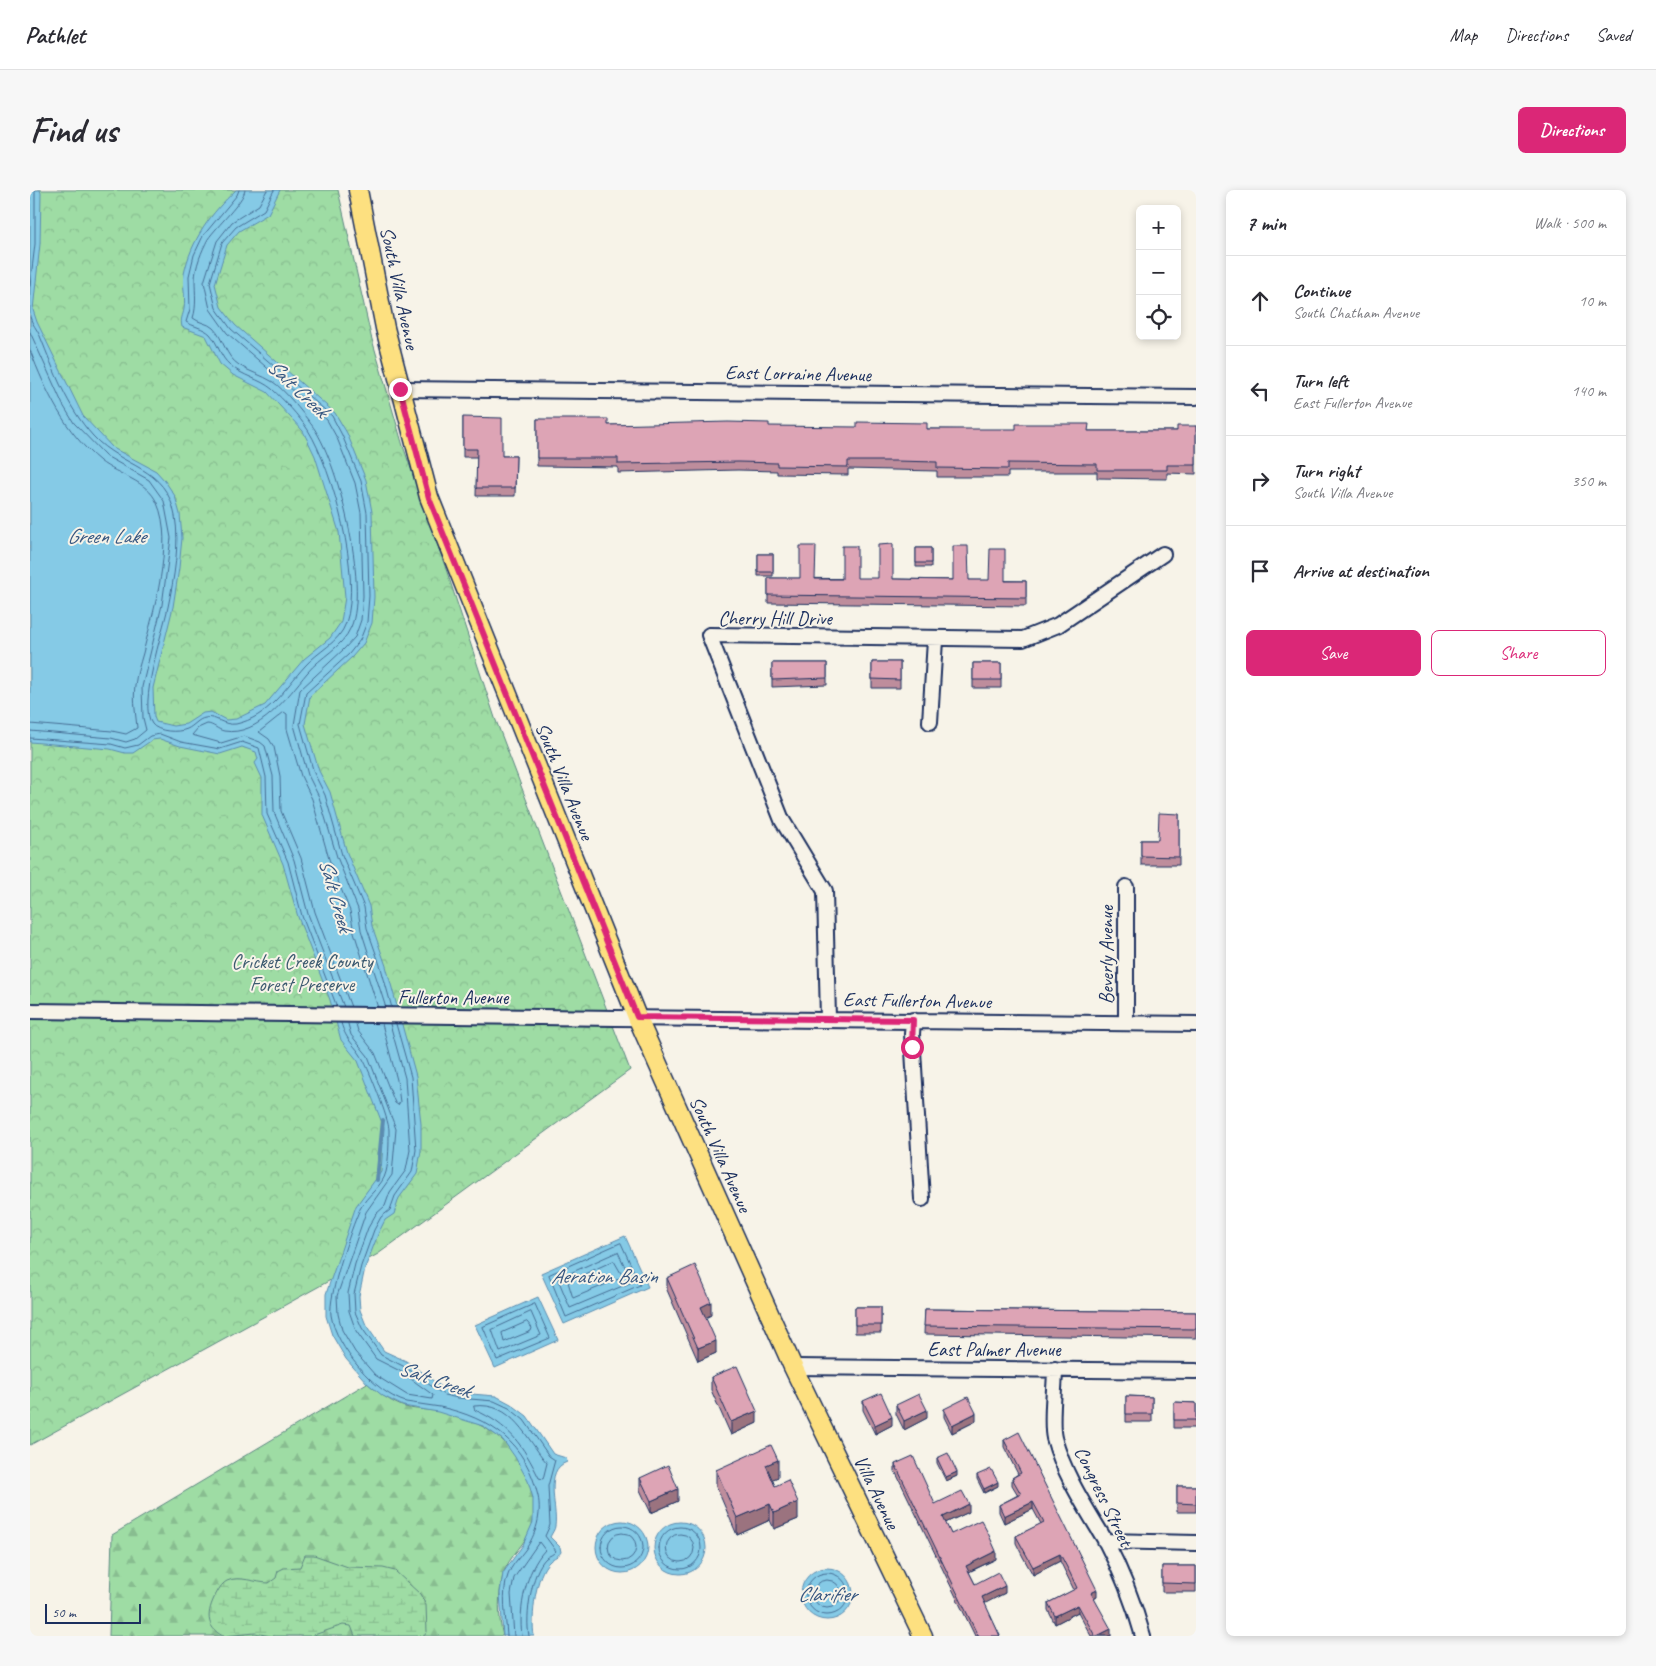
<!DOCTYPE html>
<meta charset="utf-8">
<style>
body{margin:0;font-family:Caveat,sans-serif;background:#f7f7f7;color:#2b2b33}
.controls{position:absolute;right:15px;top:15px;display:grid;overflow:hidden;border-radius:8px;box-shadow:0 2px 8px #0003}
.controls button{width:45px;height:45px;display:grid;place-items:center;padding:0;border:0;border-bottom:1px solid #e1e1e2;background:#fff;color:#2b2b33;font:25px sans-serif}
.scale{position:absolute;left:15px;bottom:12px;width:96px;box-sizing:border-box;padding-left:5px;border:2px solid #1b2f5e;border-top:0;font-size:14px;line-height:18px;white-space:nowrap;color:#1b2f5e;-webkit-text-stroke:4px #f7f3e8;paint-order:stroke}
.stop{position:absolute;width:15px;height:15px;margin:-11px;border:4px solid #db2777;border-radius:50%;background:#fff}
.stop.end{background:#db2777;border-color:#fff;box-shadow:0 1px 5px #0008}
.list{margin:0;padding:0;list-style:none}
h2{display:flex;justify-content:space-between;align-items:center;height:65px;margin:0;padding:0 20px;font-size:21px}
h2 small{font-size:16px;font-weight:400;color:#7c7c81}
.list li{display:grid;grid-template-columns:32px 1fr auto;gap:15px;align-items:center;box-sizing:border-box;height:90px;padding:0 20px;border-top:1px solid #e1e1e2}
.list b{display:block;font-size:19px;white-space:nowrap}
.list p{margin:0;font-size:16px;white-space:nowrap;color:#7c7c81}
.list em{font-size:16px;font-style:normal;color:#7c7c81}
.actions{display:flex;gap:10px;padding:15px 20px}
.actions a{flex:1;padding:11px 0;border:1px solid #db2777;border-radius:8px;text-align:center;font-size:18px;color:#db2777}
.actions .main{background:#db2777;color:#fff}
.icon{flex:none;width:28px;height:28px;fill:none;stroke:currentColor;stroke-width:2;stroke-linecap:round;stroke-linejoin:round}
.map{position:relative;flex:none;width:1166px;height:1446px;overflow:hidden;border-radius:8px}
header{display:flex;align-items:center;gap:30px;box-sizing:border-box;height:70px;padding:0 25px;background:#fff;border-bottom:1px solid #e1e1e2}
header strong{font-size:24px}
nav{display:flex;gap:28px;margin-inline-start:auto;font-size:18px}
.intro{display:flex;align-items:center;justify-content:space-between;box-sizing:border-box;height:120px;padding:0 30px}
h1{margin:0;font-size:35px}
.button{padding:12px 22px;border-radius:8px;background:#db2777;color:#fff;font-size:18px;font-weight:700}
main{display:flex;gap:30px;padding:0 30px}
aside{flex:1;background:#fff;border-radius:8px;box-shadow:0 2px 8px #0003}
.map>svg:first-child{display:block}
</style>
<header>
<strong>Pathlet</strong>
<nav><a>Map</a><a>Directions</a><a>Saved</a></nav>
</header>
<div class="intro"><h1>Find us</h1><a class="button">Directions</a></div>
<main>
<div class="map">
<svg width="1166" height="1446" viewBox="0 0 1166 1446">
<defs>
<pattern id="forest-firs" width="22" height="20" patternUnits="userSpaceOnUse" patternTransform="scale(1.25)"><rect width="22" height="20" fill="#9edca4"/><path d="M5 1l3.5 6h-7zM16 11l3.5 6h-7z" fill="#88bd90"/></pattern>
<pattern id="wetland-marsh" width="20" height="14" patternUnits="userSpaceOnUse" patternTransform="scale(1.25)"><rect width="20" height="14" fill="#9edca4"/><path d="M1 5h8M5 5V1M11 12h8M15 12V8" fill="none" stroke="#88bd90"/></pattern>
<pattern id="park-crowns" width="20" height="18" patternUnits="userSpaceOnUse" patternTransform="scale(1.25)"><rect width="20" height="18" fill="#9edca4"/><path d="M2 6a3 3 0 1 1 6 0M12 15a3 3 0 1 1 6 0" fill="none" stroke="#88bd90"/></pattern>
</defs>
<rect width="100%" height="100%" fill="#f7f3e8"/>
<filter id="ink" filterUnits="userSpaceOnUse"><feTurbulence type="fractalNoise" baseFrequency=".02" numOctaves="2"/><feDisplacementMap in="SourceGraphic" scale="10" xChannelSelector="R" yChannelSelector="G"/><feConvolveMatrix kernelMatrix="1 2 1 2 8 2 1 2 1" color-interpolation-filters="sRGB"/></filter>
<g filter="url(#ink)">
<path fill="url(#forest-firs)" stroke="#5c8681" d="M337,1193C348,1202 359,1211 372,1216C383,1220 396,1219 406,1221C428,1225 448,1232 466,1245C489,1261 510,1304 503,1333C498,1353 478,1366 473,1385C468,1404 468,1427 473,1446H79L82,1345Z"/>
<path fill="url(#wetland-marsh)" stroke="#5c8681" d="M275,1365H284L318,1377L353,1378L365,1381L390,1404L396,1415L397,1442L394,1446H325L321,1436L313,1435L281,1446H241L225,1443L193,1446C175,1437 177,1422 185,1406C188,1401 191,1394 197,1391C209,1385 226,1393 239,1393L246,1388L248,1381L254,1378L270,1377Z"/>
<path fill="url(#park-crowns)" stroke="#5c8681" d="M0,0H308L341,146L373,256L415,376L465,528L600,880L348,1064L0,1255Z"/>
<path fill="#85cae6" stroke="#5b8cb0" d="M0,0H10L11,3L10,54L3,120L7,132L53,226L83,258L126,281L135,291L145,306L150,324L152,348L149,378L143,417L123,498L124,527L126,532L143,536L156,534L173,523L181,522L196,530L206,529L235,515L274,469L300,448L311,432L315,407L309,342L285,266L273,241L237,202L203,185L190,174L176,146L152,137C150,128 153,126 154,119C156,107 152,95 154,84C161,50 181,23 206,0H250L238,24L209,41L197,55L185,94L191,117L205,135L305,223L317,243L336,290L342,322L344,407L342,433L334,453L322,467L280,506L275,534L289,581L300,602L317,663L339,716L342,736L356,776L386,886L391,934V961L387,984L369,1008L364,1024L355,1030L349,1042L335,1078L329,1106L330,1120L336,1135L354,1161L376,1171L416,1200L429,1203L466,1206L481,1214L497,1226L523,1264L536,1268L537,1272C513,1280 528,1317 525,1336C525,1339 522,1343 520,1347L530,1357L531,1362C528,1367 524,1367 520,1371C505,1384 501,1428 504,1446H473L470,1403L473,1383L493,1355L503,1332V1308L498,1291L485,1267L473,1250L453,1236L408,1222L373,1216L353,1206L337,1193L316,1169L302,1145L296,1126V1104L326,1016L351,982L354,938L328,871L311,850L300,810L268,727L253,674L232,625V588L225,573L228,569L226,562L212,557L190,564L150,556L130,549L122,550L103,563H95L80,559L0,552Z
M595,1046L618,1097L534,1134L511,1083Z
M508,1107L528,1150L465,1178L445,1135Z
M566 1357a26 26 0 1 1 52 0a26 26 0 1 1-52 0Z
M624 1358a26 26 0 1 1 52 0a26 26 0 1 1-52 0Z
M771 1404a26 26 0 1 1 52 0a26 26 0 1 1-52 0Z"/>
<g fill="none" stroke-linecap="round" stroke-linejoin="round">
<path stroke="#456d94" stroke-width="1" d="M215,0C214,11 186,37 178,49C172,60 165,77 165,90C165,103 167,116 163,128C169,133 178,133 183,138C194,149 195,166 209,175C219,182 232,185 243,192C254,199 272,222 281,234C308,268 339,396 321,437C312,458 291,466 277,483C258,506 229,547 194,541C188,540 183,534 177,534L168,538L162,545L191,553L214,546L230,552L235,556L243,586L244,622L264,670L278,724L314,817
M237,0L229,15L202,32L187,51L174,92L180,119L197,143L297,230L307,248L325,293L331,323L333,406L331,430L325,447L314,459L270,500L264,535L278,585L289,607L307,667L328,719L331,740L356,818
M244,0L234,20L206,37L192,53L180,93L186,118L201,139L302,226L312,245L331,291L337,323L339,406L337,432L330,450L319,464L276,503L270,534L284,583L295,605L312,665L334,717L337,738L351,778L362,818
M0,96L5,54V0
M0,127C2,134 7,139 10,146C24,181 37,217 63,246C93,279 136,275 145,326C150,355 144,388 138,417C133,441 108,515 122,534C128,542 148,543 157,539C164,536 168,529 175,528C185,525 193,536 206,534C239,527 254,499 275,476C288,461 309,453 316,433C332,387 303,280 278,240C269,226 254,210 242,199C230,189 212,186 200,175C190,167 188,153 180,144C174,138 162,136 156,132L160,119L159,86L164,65L173,46L207,5L209,0
M0,142L33,215L44,233L76,266L119,290L134,311L141,348L132,415L112,497L113,528L116,540L105,549L96,552L81,548L0,541
M0,160C16,202 35,242 70,271C89,286 117,290 127,313C145,353 123,422 113,463C110,474 106,485 105,496C103,511 106,525 107,538L96,544L82,541L0,534
M0,548L81,554L95,558L108,555L120,546L130,544L151,552L190,559L212,552L229,558L236,587L237,624L258,672L272,726L307,817
M321,817L285,722L271,668L251,621L250,586L244,557L239,549L229,542L254,522L257,524V539L271,586L282,609L299,669L320,721L324,742L348,818
M311,833C317,853 325,854 333,869C339,879 359,930 359,940C359,953 359,970 356,982C353,996 336,1006 330,1019C321,1038 298,1106 301,1125C306,1157 345,1203 376,1212C387,1214 399,1215 410,1217C461,1228 496,1253 508,1306C512,1324 506,1345 495,1360C489,1368 481,1376 478,1385C471,1404 476,1427 477,1446
M318,834L321,845L338,866L366,939L362,985L336,1022L307,1106L308,1124L312,1140L325,1162L345,1185L377,1205L402,1209L403,1205L370,1181L346,1169L326,1141L319,1121L318,1103L325,1074L338,1038L346,1024L355,1016L360,1002L376,980L380,960L375,888L360,834
M326,834L328,841L345,863L365,913L368,915L370,912L367,890L352,834
M366,834L381,887L386,960L382,982L365,1006L360,1020L351,1027L344,1040L331,1076L324,1104L325,1122L332,1138L351,1165L373,1176L414,1205L428,1208L464,1211L479,1218L494,1230L519,1266L525,1270L518,1296L520,1335L515,1346L526,1361C523,1365 520,1365 516,1368C501,1382 495,1427 499,1446
M591,1053L610,1095L536,1127L519,1085Z
M588,1062L602,1092L540,1118L528,1089Z
M584,1071L592,1085L591,1088L543,1108L538,1092Z
M505,1114L520,1148L467,1170L453,1137Z
M501,1122L511,1145L470,1162L462,1140Z
M497,1132L502,1138L501,1141L474,1152L472,1143Z
M444,1216C483,1211 496,1249 517,1273L513,1289L509,1288C493,1255 479,1235 445,1220Z
M571 1357a21 21 0 1 1 42 0a21 21 0 1 1-42 0Z
M629 1358a21 21 0 1 1 42 0a21 21 0 1 1-42 0Z
M578 1357a14 14 0 1 1 28 0a14 14 0 1 1-28 0Z
M636 1358a14 14 0 1 1 28 0a14 14 0 1 1-28 0Z
M776 1404a21 21 0 1 1 42 0a21 21 0 1 1-42 0Z
M783 1404a14 14 0 1 1 28 0a14 14 0 1 1-28 0Z
M484,1446L481,1404L484,1388L509,1352L515,1360C496,1380 488,1419 492,1446"/>
<path stroke="#5b8cb0" stroke-width="4" d="M347,990L353,930"/>
<defs>
<path id="minor" d="M370,199L1166,207
M900,532L905,450
M0,821C389,828 777,828 1166,834
M798,829L795,701L752,630L679,445L993,449L1028,435L1133,364
M883,830L882,844L892,1009
M1096,833V697
M763,1177L1166,1181
M1025,1179C1025,1197 1020,1232 1024,1248C1034,1285 1056,1318 1075,1350C1091,1380 1104,1414 1113,1446
M1075,1351L1166,1353"/>
<path id="major" d="M328,0L355,138L399,307L607,827L763,1177L893,1446"/>
</defs>
<use href="#minor" stroke="#1b2f5e" stroke-width="18"/>
<use href="#major" stroke="#1b2f5e" stroke-width="21"/>
<use href="#minor" stroke="#f7f3e8" stroke-width="14"/>
<use href="#major" stroke="#fde080" stroke-width="18"/>
</g>
<path fill="#be8d9c" stroke="#1b2f5e" d="M433,227L472,266H486L485,306H446L447,267H433Z
M507,229L578,235L1058,241H1147L1166,236V284L1137,283V289L1067,288V282H978V287H907V281L818,279V285L747,284V281L708,280L588,283V277L507,276Z
M886,358H901V377H886Z
M728,364H743V386H728Z
M738,388L863,389L996,391V416L738,413Z
M842,472H870V498H842Z
M742,473H797V495L742,497Z
M943,473H971V498H943Z
M1149,624V675H1111V650H1128Z
M637,1088L681,1125L675,1128L686,1163L668,1171L637,1100Z
M825,1117H851V1143H825Z
M895,1119L1166,1122V1148L894,1144Z
M681,1187L727,1233L701,1245L681,1200Z
M1096,1206L1122,1207V1232H1096Z
M833,1211L862,1235L845,1244L833,1220Z
M1144,1212L1166,1213V1238H1144Z
M866,1215L897,1228L874,1240L866,1224Z
M914,1219L946,1231L922,1243L914,1227Z
M974,1250L1067,1407L1064,1409L1081,1446H1061L1048,1422L1025,1434L1018,1420V1413L1044,1400L1030,1371L1003,1385L993,1367L986,1353V1346L1011,1334L1003,1319L974,1333L969,1322V1315L988,1305L982,1295V1288L988,1284L974,1257Z
M907,1268L927,1286L916,1291L907,1273Z
M865,1274L905,1314L939,1322L915,1333L921,1344L966,1369L939,1382L945,1394L975,1403L954,1413L970,1446H945L865,1281Z
M686,1280L748,1287L742,1289L745,1296L768,1329L744,1339L740,1330L707,1345L686,1296Z
M947,1285L968,1296L954,1303L947,1289Z
M610,1288L648,1311L621,1323L610,1300Z
M1147,1296H1166V1322H1147Z
M1132,1376H1166V1402H1132Z"/>
<path fill="#9b737f" stroke="#1b2f5e" d="M681,1112V1125L671,1130V1117Z
M686,1151V1163L668,1171V1158Z
M897,1220V1228L874,1240V1231Z
M727,1221V1233L701,1245V1232Z
M946,1223V1231L922,1243V1235Z
M862,1227V1235L845,1244V1235Z
M748,1270V1287L736,1292V1275Z
M927,1282V1286L916,1291V1287Z
M968,1292V1296L954,1303V1299Z
M648,1299V1311L621,1323V1311Z
M768,1312V1329L744,1339V1323Z
M1003,1312V1319L974,1333V1326Z
M740,1314V1330L707,1345V1328Z
M939,1314V1322L913,1334V1327Z
M966,1361V1369L936,1383V1376Z
M1030,1364V1371L1003,1385V1377Z
M975,1396V1403L952,1415V1407Z
M1067,1400V1407L1061,1410V1403Z
M1048,1415V1422L1025,1434V1426Z
M1081,1439V1446H1067Z"/>
<path fill="#dda4b5" stroke="#1b2f5e" d="M433,227L472,228V266H486L485,298H446L447,259H433Z
M507,229H578V235L698,232L739,233V236L827,237V232L897,233V239H986V234H1059L1058,241H1147V236H1166V275H1137V280H1067V274L978,273V279L907,278V272L866,271H818V277L747,276V273L708,272L588,274V268H507Z
M863,354V389L923,390V356H938L939,390H959L960,359H975V391H996V408L738,405V388H770V356H786L785,389H812V356H827V388H848V355Z
M886,358H901V373H886Z
M728,364H743V382H728Z
M842,472H870V490L842,489Z
M742,473H797V488L742,490Z
M943,473H971V490H943Z
M1129,623L1149,624V667L1111,666V650H1128Z
M665,1075L681,1112L671,1117L686,1151L668,1158L637,1088Z
M825,1117H851V1135H825Z
M895,1119L1166,1122V1139L894,1136Z
M707,1176L727,1221L701,1232L681,1187Z
M851,1203L862,1227L845,1235L833,1211Z
M889,1204L897,1220L874,1231L866,1215Z
M1096,1206L1122,1207V1224H1096Z
M938,1207L946,1223L922,1235L914,1219Z
M1144,1212L1166,1213V1230H1144Z
M989,1242L1067,1400L1061,1403L1081,1439L1067,1446H1065L1048,1415L1025,1426L1018,1413L1047,1398L1040,1383L1030,1364L1003,1377L986,1346L1014,1332L1003,1312L974,1326L969,1315L991,1304L982,1288L991,1283L974,1250Z
M741,1255L748,1270L736,1275L745,1296L758,1290L768,1312L744,1323L740,1314L707,1328L686,1280Z
M918,1263L927,1282L916,1287L907,1268Z
M883,1266L905,1314L932,1301L939,1314L913,1327L921,1344L951,1330L958,1343L966,1361L936,1376L945,1394L968,1382L975,1396L952,1407L970,1446H948L865,1274Z
M638,1275L648,1299L621,1311L610,1288Z
M961,1279L968,1292L954,1299L947,1285Z
M1147,1296H1166V1314L1147,1313Z
M1132,1376H1166V1394L1132,1393Z"/>
</g>
<g fill="none" stroke-linecap="round" stroke-linejoin="round" filter="url(#ink)">
<path stroke="#db2777" stroke-width="6" d="M370,199L399,308L607,827L883,830L882,857"/>
</g>
<g text-anchor="middle" stroke-width="4" stroke-linejoin="round" paint-order="stroke">
<g font-size="20" fill="#1b2f5e" stroke="#f7f3e8">
<text transform="translate(370 98) rotate(78)" y="7">South Villa Avenue</text>
<text transform="translate(768 183) rotate(1)" y="7">East Lorraine Avenue</text>
<text x="745" y="435">Cherry Hill Drive</text>
<text transform="translate(535 591) rotate(68)" y="7">South Villa Avenue</text>
<text transform="translate(1076 765) rotate(-90)" y="7">Beverly Avenue</text>
<text x="423" y="814">Fullerton Avenue</text>
<text transform="translate(887 810) rotate(1)" y="7">East Fullerton Avenue</text>
<text transform="translate(691 964) rotate(66)" y="7">South Villa Avenue</text>
<text x="964" y="1166">East Palmer Avenue</text>
<text transform="translate(847 1302) rotate(64)" y="7">Villa Avenue</text>
<text transform="translate(1074 1306) rotate(64)" y="7">Congress Street</text>
</g>
<g font-size="20" fill="#3c5a70" stroke="#f7f3e8">
<text x="272" y="778">Cricket Creek County<tspan x="272" dy="23">Forest Preserve</tspan></text>
</g>
<g font-size="21" font-style="italic" fill="#365680" stroke="#f7f3e8">
<text transform="translate(268 198) rotate(43)" y="7">Salt Creek</text>
<text x="76" y="353">Green Lake</text>
<text transform="translate(306 705) rotate(74)" y="7">Salt Creek</text>
<text x="574" y="1093">Aeration Basin</text>
<text transform="translate(405 1189) rotate(19)" y="7">Salt Creek</text>
<text x="797" y="1411">Clarifier</text>
</g>
</g>
</svg>
<div class="controls">
<button>+</button>
<button>−</button>
<button><svg class="icon" aria-label="locate" viewBox="0 0 24 24"><circle cx="12" cy="12" r="6"/><path d="M12 2v4M12 18v4M2 12h4M18 12h4"/></svg></button>
</div>
<div class="scale">50 m</div>
<div class="stop" style="left:882px;top:857px"></div>
<div class="stop end" style="left:370px;top:199px"></div>
</div>
<aside>
<h2>7 min<small>Walk · 500 m</small></h2>
<ul class="list">
<li><svg class="icon" aria-label="ahead" viewBox="0 0 24 24"><path d="M12 20V5M6 11l6-6 6 6"/></svg><div><b>Continue</b><p>South Chatham Avenue</p></div><em>10 m</em></li>
<li><svg class="icon" aria-label="left" viewBox="0 0 24 24"><path d="M17 20v-9H6M10 6l-5 5 5 5"/></svg><div><b>Turn left</b><p>East Fullerton Avenue</p></div><em>140 m</em></li>
<li><svg class="icon" aria-label="right" viewBox="0 0 24 24"><path d="M7 20v-9h11M14 6l5 5-5 5"/></svg><div><b>Turn right</b><p>South Villa Avenue</p></div><em>350 m</em></li>
<li><svg class="icon" aria-label="arrive" viewBox="0 0 24 24"><path d="M6 21V4h12l-3 4 3 4H6"/></svg><div><b>Arrive at destination</b></div></li>
</ul>
<div class="actions"><a class="main">Save</a><a>Share</a></div>
</aside>
</main>
